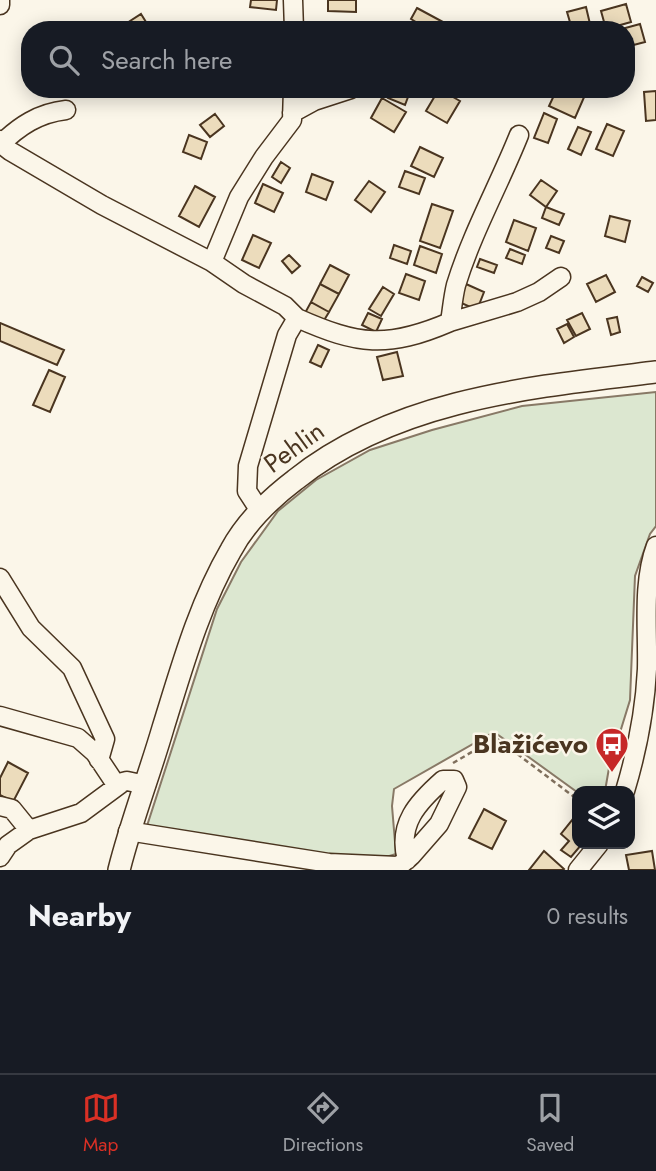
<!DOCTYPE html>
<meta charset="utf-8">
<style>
body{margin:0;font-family:Jost,sans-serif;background:#20242c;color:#f1f3f6}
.controls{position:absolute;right:21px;bottom:21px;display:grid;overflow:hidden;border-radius:14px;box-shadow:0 4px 18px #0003}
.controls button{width:63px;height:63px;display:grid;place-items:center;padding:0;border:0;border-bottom:2px solid #363941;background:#171b24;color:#f1f3f6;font:35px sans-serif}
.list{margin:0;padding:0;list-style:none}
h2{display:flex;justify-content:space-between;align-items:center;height:91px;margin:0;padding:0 28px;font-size:30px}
h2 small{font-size:23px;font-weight:400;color:#9ea1a6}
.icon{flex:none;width:38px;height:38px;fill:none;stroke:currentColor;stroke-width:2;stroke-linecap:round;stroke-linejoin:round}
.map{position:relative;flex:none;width:656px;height:870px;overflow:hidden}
.search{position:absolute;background:#171b24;box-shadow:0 4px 18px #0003;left:21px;right:21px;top:21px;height:77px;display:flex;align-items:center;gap:18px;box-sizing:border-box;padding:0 24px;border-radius:28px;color:#9ea1a6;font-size:26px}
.sheet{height:203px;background:#171b24}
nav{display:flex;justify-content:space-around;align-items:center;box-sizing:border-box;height:98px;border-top:2px solid #363941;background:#171b24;font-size:19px;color:#9ea1a6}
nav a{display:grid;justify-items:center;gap:4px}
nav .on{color:#d93025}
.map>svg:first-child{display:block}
</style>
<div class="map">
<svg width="656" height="870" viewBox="0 0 656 870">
<rect width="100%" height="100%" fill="#fbf6e9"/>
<path fill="#dce7d0" stroke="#887966" stroke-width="2" d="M656,392V526L650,534L635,576L630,700L609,768L605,791L577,792L494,732L394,789L392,806L396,854L386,857L336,858L146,829L217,609L241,562L278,511L316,480L370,450L432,430L522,406Z"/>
<path fill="#ecdcbc" stroke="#4a3520" stroke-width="2" d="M251,0H277L276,10L250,7Z
M328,0H356V12L328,11Z
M626,4L631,22L606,29L601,11Z
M586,7L590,24L572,29L567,12Z
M417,8L443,22L439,30H429L411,19Z
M141,14L151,30H132L127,23Z
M640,24L645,42L626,47V30H618Z
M392,89H411L405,105L388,98Z
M439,89L460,101L447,123L426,111Z
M557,89H572L585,95L575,118L549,106Z
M656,91V120L646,121L644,92Z
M382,98L406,112L394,132L371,118Z
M544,113L557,119L548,143L534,138Z
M215,114L224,126L210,137L200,125Z
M607,124L624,131L613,156L596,149Z
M578,127L591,132L581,155L568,149Z
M189,135L207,142L201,159L183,152Z
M420,147L443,158L434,177L411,166Z
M281,162L290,168L281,183L272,177Z
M405,171L425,178L419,194L399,187Z
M312,174L333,182L326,200L306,192Z
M541,180L557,191L546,207L530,195Z
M369,181L385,192L371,212L355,200Z
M263,184L283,193L274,212L255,203Z
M195,186L215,197L199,227L179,216Z
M432,204L453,211L440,248L420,241Z
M546,207L564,214L559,225L542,218Z
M610,216L630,221L625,242L605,236Z
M514,220L536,228L528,251L506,242Z
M253,235L271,243L259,268L242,260Z
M551,236L564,241L559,253L546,248Z
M394,245L411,251L407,264L390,258Z
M420,246L442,254L436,273L414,265Z
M510,249L525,255L522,264L506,258Z
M289,255L300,266L292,273L282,261Z
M480,259L497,265L494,273L477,267Z
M330,265L349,275L339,294L320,284Z
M406,274L425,281L419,300L399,293Z
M606,275L615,292L596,302L587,284Z
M642,277L653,283L648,292L637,286Z
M320,284L339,294L329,312L311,302Z
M466,284L484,292L477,310L459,302Z
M383,287L394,294L381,316L369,309Z
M311,302L329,312L323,322L305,313Z
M368,313L382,319L376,332L362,325Z
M582,313L590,329L576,336L567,320Z
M617,317L620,332L611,335L607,319Z
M0,323L64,350L57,365L0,341Z
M567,324L574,337L564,343L557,329Z
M318,345L329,350L321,367L310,362Z
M397,352L403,376L383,380L377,357Z
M49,370L65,377L50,412L33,405Z
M8,762L28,773L13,802L0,795V778Z
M484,809L506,821L492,849L469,838Z
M573,819L577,822V844H582L571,857L561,850L569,841L561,834Z
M544,851L564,869L563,870H529Z
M652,851L655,870H629L626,855Z"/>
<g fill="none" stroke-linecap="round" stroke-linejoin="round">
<defs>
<path id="minor" d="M293,0L294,30
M0,5V0
M292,113L314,101L351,89
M0,140L1,144L10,151L102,205L212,262L244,284L285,306L297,318L287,335L248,466L247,491L260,511
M0,145C19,126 39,113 66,110
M212,262L239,197L264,157L292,120L293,89
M297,318C358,345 387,349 450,322C452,310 453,297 456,285C472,233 499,185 519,135
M450,322L517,302L539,292L561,277
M0,578L31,628L72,668L105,739L99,760
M0,716L78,738L95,753L117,786
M625,791C637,751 645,711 647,669C648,629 642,583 656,546
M0,806L12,809L29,830
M128,831L329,863L397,866C402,864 407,860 411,856L439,824L457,787L454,780H443C418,802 397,824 407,860
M0,857L8,845L29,830L81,813L123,782L127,781L146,785
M578,870L599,844"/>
<path id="major" d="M119,870C131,822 149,776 163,728C182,667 199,605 231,550C246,522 270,499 295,480C396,399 532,387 656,372"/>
</defs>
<use href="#minor" stroke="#4a3520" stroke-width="21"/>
<use href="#major" stroke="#4a3520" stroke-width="24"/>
<path stroke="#7f6f5c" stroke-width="2.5" stroke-dasharray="5 3.5" stroke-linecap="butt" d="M453,763L496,738L577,799"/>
<use href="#minor" stroke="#fbf6e9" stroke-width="18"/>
<use href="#major" stroke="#fbf6e9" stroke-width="21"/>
</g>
<defs>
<symbol id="bus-pin" viewBox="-11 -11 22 30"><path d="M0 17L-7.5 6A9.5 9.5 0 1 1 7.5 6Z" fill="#c62828" stroke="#fbf6e9"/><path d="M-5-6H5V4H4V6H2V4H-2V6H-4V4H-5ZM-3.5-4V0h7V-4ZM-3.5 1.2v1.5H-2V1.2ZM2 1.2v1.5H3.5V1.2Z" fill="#fff"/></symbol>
</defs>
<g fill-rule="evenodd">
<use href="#bus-pin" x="593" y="725" width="38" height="52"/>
</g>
<g text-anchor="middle" stroke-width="5" stroke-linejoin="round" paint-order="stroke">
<g font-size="26" fill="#4a3520" stroke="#fbf6e9">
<text transform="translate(294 447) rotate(-36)" y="9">Pehlin</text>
</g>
<g font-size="26" font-weight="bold" fill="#4a3520" stroke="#fbf6e9" text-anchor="end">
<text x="588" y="753">Blažićevo</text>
</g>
</g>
</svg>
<div class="controls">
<button><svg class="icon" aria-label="layers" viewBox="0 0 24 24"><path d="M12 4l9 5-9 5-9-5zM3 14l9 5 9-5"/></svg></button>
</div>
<div class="search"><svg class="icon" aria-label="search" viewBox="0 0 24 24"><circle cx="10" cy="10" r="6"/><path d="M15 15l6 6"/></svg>Search here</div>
</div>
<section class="sheet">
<h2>Nearby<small>0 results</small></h2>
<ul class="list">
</ul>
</section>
<nav>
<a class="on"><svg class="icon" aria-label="map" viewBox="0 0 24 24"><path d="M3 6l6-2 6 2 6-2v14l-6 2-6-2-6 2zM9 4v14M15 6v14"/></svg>Map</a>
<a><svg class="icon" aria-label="directions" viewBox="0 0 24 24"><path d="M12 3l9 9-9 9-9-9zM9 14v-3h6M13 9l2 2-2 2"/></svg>Directions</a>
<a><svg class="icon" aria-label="saved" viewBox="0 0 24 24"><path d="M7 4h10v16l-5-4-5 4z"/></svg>Saved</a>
</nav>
